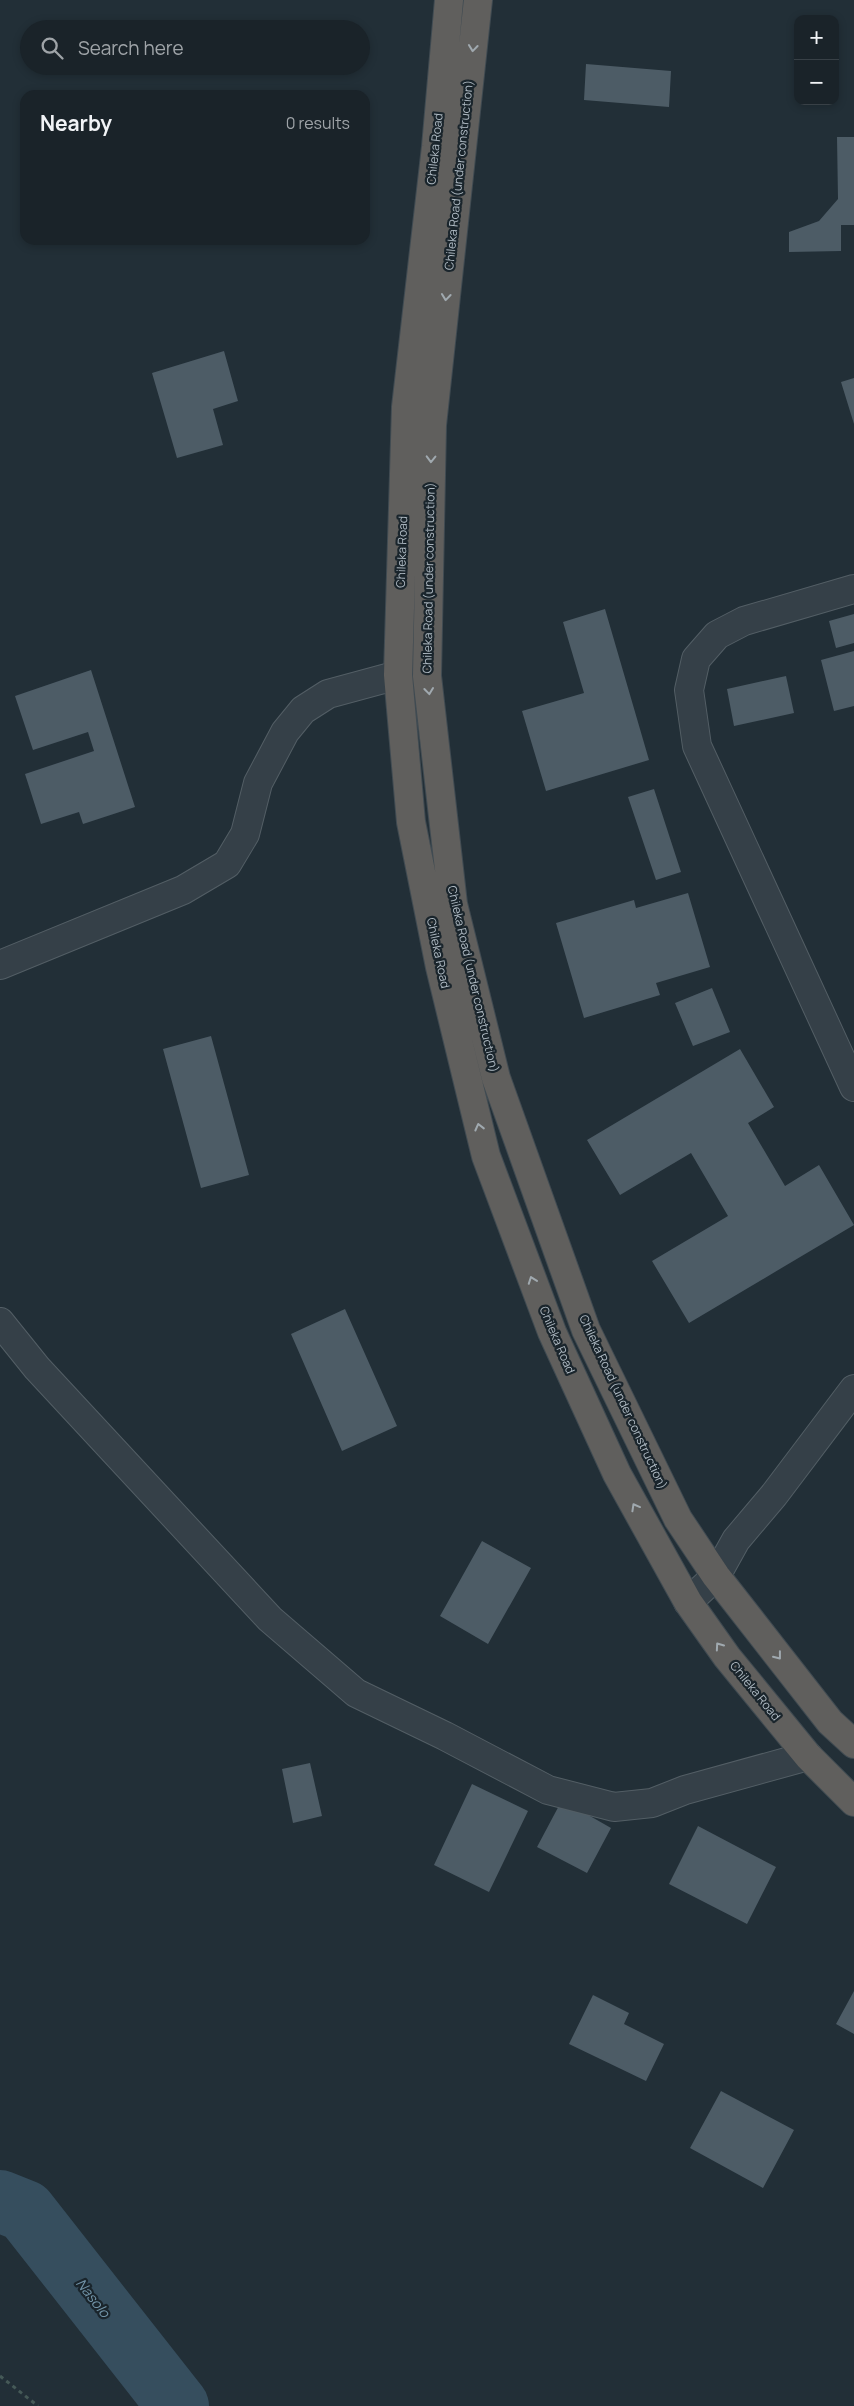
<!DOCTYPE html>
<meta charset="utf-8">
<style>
body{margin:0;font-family:Manrope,sans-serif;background:#272f35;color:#f1f3f6}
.controls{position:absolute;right:15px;top:15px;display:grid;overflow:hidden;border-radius:10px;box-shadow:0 2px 8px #0003}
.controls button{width:45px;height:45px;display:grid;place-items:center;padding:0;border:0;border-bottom:1px solid #384046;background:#1a2329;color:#f1f3f6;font:25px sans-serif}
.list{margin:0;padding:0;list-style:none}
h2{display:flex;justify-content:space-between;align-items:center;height:65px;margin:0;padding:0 20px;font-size:21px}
h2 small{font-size:16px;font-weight:400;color:#9fa4a8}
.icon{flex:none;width:28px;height:28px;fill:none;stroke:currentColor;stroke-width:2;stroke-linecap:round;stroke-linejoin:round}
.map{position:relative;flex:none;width:854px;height:2406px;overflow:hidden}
.search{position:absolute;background:#1a2329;box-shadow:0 2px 8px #0003;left:20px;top:20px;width:350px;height:55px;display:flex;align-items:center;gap:12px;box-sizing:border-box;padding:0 18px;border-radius:28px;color:#9fa4a8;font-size:19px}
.panel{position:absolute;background:#1a2329;box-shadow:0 2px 8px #0003;left:20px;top:90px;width:350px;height:155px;border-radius:15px}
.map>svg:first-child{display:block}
</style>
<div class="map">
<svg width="854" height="2406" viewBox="0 0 854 2406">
<rect width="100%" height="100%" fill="#222f37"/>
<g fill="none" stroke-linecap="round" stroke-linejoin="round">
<path stroke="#364e5e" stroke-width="62" d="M0,2201L25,2211L178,2406"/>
</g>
<path fill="#4d5c66" d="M586,64L671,71L669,107L584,100Z
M837,137H854V225H841V251L789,252V232L819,221L838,199Z
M224,351L238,401L213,409L223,445L177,458L152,373Z
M854,378V424L841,382Z
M605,609L649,760L546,791L522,711L584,693L563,622Z
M854,614V643L836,648L829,621Z
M854,651V706L834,711L821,660Z
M91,670L135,807L83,824L79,812L41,824L25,774L94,751L88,732L33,750L15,696Z
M786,676L794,713L734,726L727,689Z
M654,789L681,872L656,880L628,797Z
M688,893L710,967L656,983L660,995L584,1018L556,923L634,900L636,908Z
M712,988L730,1032L693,1046L675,1003Z
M211,1036L249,1175L201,1188L163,1049Z
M740,1049L774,1107L748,1123L785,1186L819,1165L854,1225L689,1323L652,1261L728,1216L691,1153L620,1195L587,1140Z
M345,1309L397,1426L342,1451L291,1334Z
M482,1541L531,1568L488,1644L440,1616Z
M310,1763L322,1816L293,1823L282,1769Z
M472,1784L528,1811L489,1892L434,1865Z
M562,1800L611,1828L587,1873L537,1847Z
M698,1826L776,1867L747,1924L669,1884Z
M854,1991V2034L836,2024Z
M593,1995L629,2013L624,2024L664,2044L646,2081L569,2044Z
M721,2091L794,2130L763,2188L690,2148Z"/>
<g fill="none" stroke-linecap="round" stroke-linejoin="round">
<defs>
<path id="minor" d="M854,589L744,621L717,635L696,659L689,690L697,746L854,1087
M0,965L183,890L227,864L245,834L258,783L285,732L303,710L328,694L398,675
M0,1322L37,1368L270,1619L356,1693L445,1736L548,1790L614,1807L652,1803L685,1790L808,1756
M688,1602L716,1576L736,1540L774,1495L854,1389"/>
<path id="trunk" d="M449,0L436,147L406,407L398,675L411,822L440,967L486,1156L552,1332L617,1474L688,1602L727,1657L808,1756L854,1802
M478,0L432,425L427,676L453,904L496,1078L586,1330L678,1519L716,1576L830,1722L854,1744"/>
</defs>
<use href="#minor" stroke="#535e65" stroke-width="30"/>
<use href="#trunk" stroke="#404b52" stroke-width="30"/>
<path stroke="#455957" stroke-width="3" stroke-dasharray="4 4" stroke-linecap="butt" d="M0,2376L38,2406"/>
<use href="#minor" stroke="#354048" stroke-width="28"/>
<use href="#trunk" stroke="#605f5d" stroke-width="28"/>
</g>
<defs><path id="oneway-chevron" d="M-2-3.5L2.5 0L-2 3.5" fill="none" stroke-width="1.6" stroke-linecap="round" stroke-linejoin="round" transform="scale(1.25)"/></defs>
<g stroke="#a0a9af">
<use href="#oneway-chevron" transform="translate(473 48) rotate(96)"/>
<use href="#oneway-chevron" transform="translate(446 297) rotate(96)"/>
<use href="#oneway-chevron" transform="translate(431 459) rotate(91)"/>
<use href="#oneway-chevron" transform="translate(429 691) rotate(83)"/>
<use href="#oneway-chevron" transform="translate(479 1127) rotate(-104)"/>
<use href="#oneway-chevron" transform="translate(532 1280) rotate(-110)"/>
<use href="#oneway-chevron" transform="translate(635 1507) rotate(-119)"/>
<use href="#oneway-chevron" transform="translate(719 1646) rotate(-125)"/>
<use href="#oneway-chevron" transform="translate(778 1656) rotate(52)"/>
</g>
<g text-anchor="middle" stroke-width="4.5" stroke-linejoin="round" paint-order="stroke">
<g font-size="12" fill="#b0bbc4" stroke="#1a252c">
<text transform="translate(435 149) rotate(-84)" y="4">Chileka Road</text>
<text transform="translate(459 175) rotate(-84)" y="4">Chileka Road (under construction)</text>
<text transform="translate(402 552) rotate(-88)" y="4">Chileka Road</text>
<text transform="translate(429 578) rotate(-89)" y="4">Chileka Road (under construction)</text>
<text transform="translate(438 953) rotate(78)" y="4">Chileka Road</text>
<text transform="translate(473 979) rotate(77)" y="4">Chileka Road (under construction)</text>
<text transform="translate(557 1340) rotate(67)" y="4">Chileka Road</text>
<text transform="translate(623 1402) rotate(65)" y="4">Chileka Road (under construction)</text>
<text transform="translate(755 1691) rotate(51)" y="4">Chileka Road</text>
</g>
<g font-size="14" font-style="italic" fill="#7193a7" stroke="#1a252c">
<text transform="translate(93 2298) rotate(52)" y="5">Nasolo</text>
</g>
</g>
</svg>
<div class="controls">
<button>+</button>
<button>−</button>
</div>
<div class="search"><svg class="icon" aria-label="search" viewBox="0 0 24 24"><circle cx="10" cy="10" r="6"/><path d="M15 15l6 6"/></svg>Search here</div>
<section class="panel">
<h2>Nearby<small>0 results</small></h2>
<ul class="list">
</ul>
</section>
</div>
